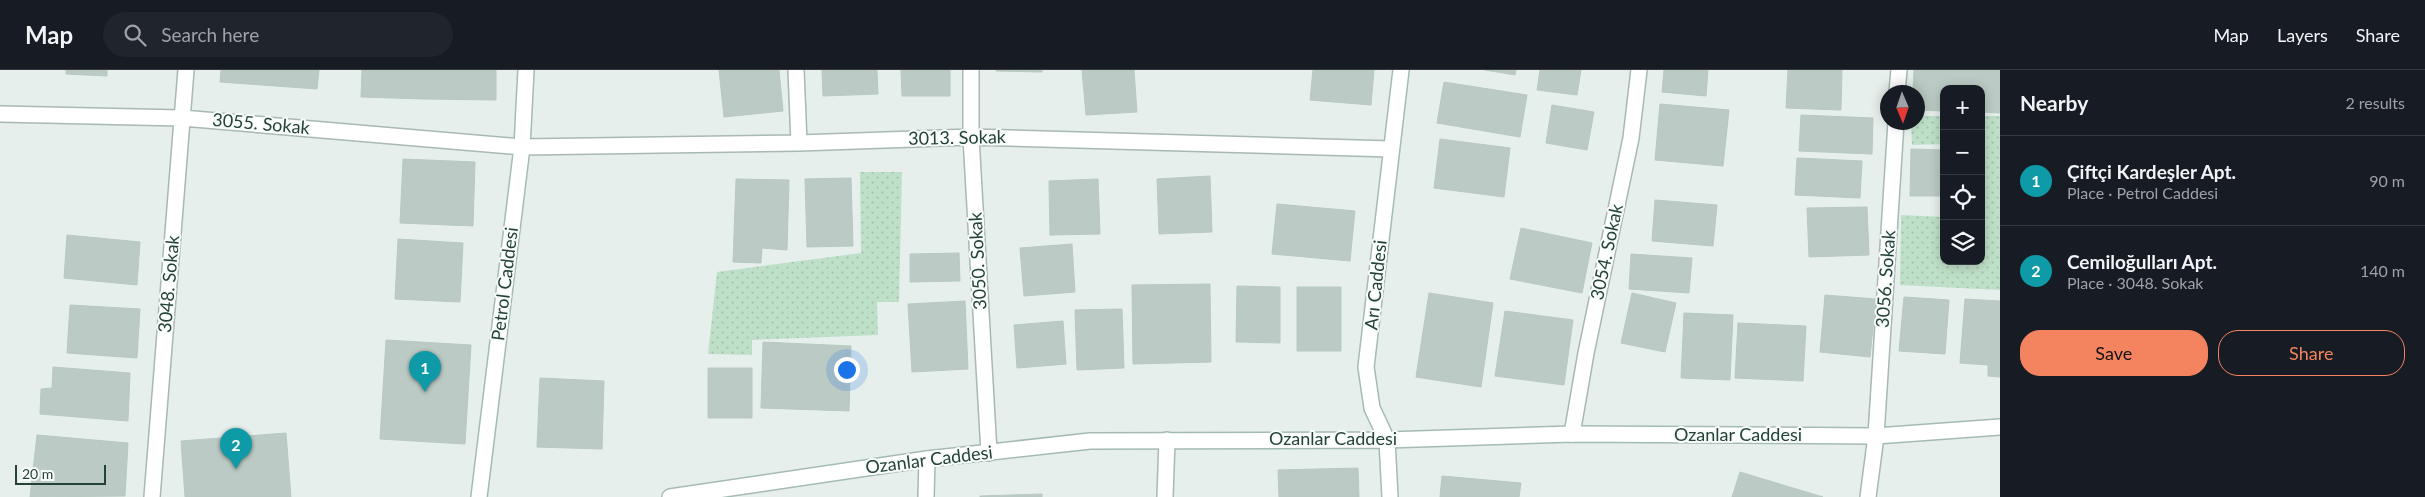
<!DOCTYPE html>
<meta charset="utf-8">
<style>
body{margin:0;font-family:Lato,sans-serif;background:#20242c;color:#f1f3f6}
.controls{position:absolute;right:15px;top:15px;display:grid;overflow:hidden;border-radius:10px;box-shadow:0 2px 12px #0003}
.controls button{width:45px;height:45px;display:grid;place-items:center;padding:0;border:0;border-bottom:1px solid #363941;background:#171b24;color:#f1f3f6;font:25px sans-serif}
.compass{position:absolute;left:1880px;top:15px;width:45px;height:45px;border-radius:50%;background:#171b24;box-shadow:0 2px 12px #0003;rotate:178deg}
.scale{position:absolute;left:15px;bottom:12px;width:91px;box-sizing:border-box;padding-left:5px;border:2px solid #24423a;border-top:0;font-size:14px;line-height:18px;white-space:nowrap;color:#24423a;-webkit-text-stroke:4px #f7fbf9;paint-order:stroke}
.you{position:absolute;left:846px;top:299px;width:18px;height:18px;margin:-12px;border:4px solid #fff;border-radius:50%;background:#1a73e8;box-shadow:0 0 0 8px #1a73e833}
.badge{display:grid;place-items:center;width:32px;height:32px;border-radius:50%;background:#f4845f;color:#fff;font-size:16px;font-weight:700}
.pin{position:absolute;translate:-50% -41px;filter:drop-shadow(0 1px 2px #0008)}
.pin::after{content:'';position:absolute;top:26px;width:18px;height:15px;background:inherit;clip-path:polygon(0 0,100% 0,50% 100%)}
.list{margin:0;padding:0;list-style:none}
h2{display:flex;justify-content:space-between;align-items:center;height:65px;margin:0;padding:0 20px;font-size:21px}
h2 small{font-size:16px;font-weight:400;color:#9ea1a6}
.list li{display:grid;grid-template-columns:32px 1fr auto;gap:15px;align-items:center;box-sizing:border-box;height:90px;padding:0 20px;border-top:1px solid #363941}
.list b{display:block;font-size:19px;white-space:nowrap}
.list p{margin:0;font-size:16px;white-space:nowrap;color:#9ea1a6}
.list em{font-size:16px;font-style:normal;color:#9ea1a6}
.actions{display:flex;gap:10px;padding:15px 20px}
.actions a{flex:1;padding:11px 0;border:1px solid #f4845f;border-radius:20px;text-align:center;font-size:18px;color:#f4845f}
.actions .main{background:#f4845f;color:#111}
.icon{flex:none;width:28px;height:28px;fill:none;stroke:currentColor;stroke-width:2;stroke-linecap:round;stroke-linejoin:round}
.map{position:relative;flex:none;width:2000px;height:427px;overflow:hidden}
header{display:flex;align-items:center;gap:30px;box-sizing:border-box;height:70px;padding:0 25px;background:#171b24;border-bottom:1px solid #363941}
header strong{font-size:24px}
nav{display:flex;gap:28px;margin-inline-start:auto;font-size:18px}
.search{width:350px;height:45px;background:#20242c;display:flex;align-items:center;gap:12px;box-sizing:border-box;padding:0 18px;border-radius:28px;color:#9ea1a6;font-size:19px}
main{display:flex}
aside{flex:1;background:#171b24}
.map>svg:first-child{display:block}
</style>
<header>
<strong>Map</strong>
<div class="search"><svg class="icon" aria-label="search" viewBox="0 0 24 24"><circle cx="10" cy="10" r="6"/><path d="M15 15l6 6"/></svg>Search here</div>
<nav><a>Map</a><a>Layers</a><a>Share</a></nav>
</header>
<main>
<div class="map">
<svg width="2000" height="427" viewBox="0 0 2000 427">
<defs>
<pattern id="park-dots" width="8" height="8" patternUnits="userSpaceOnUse" patternTransform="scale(1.25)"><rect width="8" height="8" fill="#bfe0c8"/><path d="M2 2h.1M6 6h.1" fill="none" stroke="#a4c1ad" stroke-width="1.8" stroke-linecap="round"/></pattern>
</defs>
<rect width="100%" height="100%" fill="#e6efeb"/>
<path fill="url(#park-dots)" d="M1918,46H1944V74L1912,75L1911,53L1918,52Z
M1981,46H2000V220L1900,215L1901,145L1944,147V191H1981Z
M860,102H902L899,232H877L878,265L752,270V285L708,284L717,202L861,183Z"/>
<path fill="#bbcac4" stroke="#b8c9c2" d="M66,0H107V6L66,4Z
M221,0H319L317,19L220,12Z
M362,0H424V29L361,27Z
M424,0H496V30L424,29Z
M719,0H779L783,41L724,47Z
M822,0H877L878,24L823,26Z
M901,0H950V26H902Z
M996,0H1042V2L996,1Z
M1082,0H1134L1137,42L1086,45Z
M1313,0H1374L1371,35L1310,30Z
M1485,0H1516L1515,5Z
M1540,0H1581L1577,25L1537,20Z
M1664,0H1708L1706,26L1662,22Z
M1788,0H1842L1841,40L1786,38Z
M1914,0H2000V43L1981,42V19H1944V41L1918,40V22H1913Z
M1444,12L1527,25L1520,67L1437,53Z
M1660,34L1729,40L1723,96L1655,90Z
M1552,35L1594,42L1587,80L1546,73Z
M1801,45L1873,48L1872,84L1799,81Z
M1440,69L1510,78L1504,127L1434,118Z
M1911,79L1944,80V126H1910Z
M1797,88L1862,91L1860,128L1795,125Z
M403,89L475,92L473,156L400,153Z
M1210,106L1212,162L1159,164L1157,109Z
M851,108L853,176L807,177L805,109Z
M736,109L789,110L787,180L762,178L761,193L733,192Z
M1098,109L1100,164L1050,165L1049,111Z
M1655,130L1717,135L1713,176L1652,171Z
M1277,134L1355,141L1350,191L1272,184Z
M1867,137L1869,185L1809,187L1807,138Z
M1521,158L1592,173L1582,223L1510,209Z
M67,165L140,172L137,215L64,208Z
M398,169L463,173L460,232L395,229Z
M1072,174L1075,222L1024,226L1020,178Z
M959,183L960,211L910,212V184Z
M1631,184L1692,188L1689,223L1629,219Z
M1210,214L1211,292L1133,294L1132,215Z
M1237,216L1280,217V273L1236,272Z
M1297,217H1341V281H1297Z
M1429,223L1493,233L1481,317L1416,307Z
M1632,223L1676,233L1665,282L1621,273Z
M1825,225L1876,229L1870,287L1820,282Z
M1904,227L1949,230L1945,284L1899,281Z
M1965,229L2000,231V307L1988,306V295L1960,293Z
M965,231L968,299L912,302L908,234Z
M70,235L140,239L137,288L67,283Z
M1122,239L1124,298L1077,300L1075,240Z
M1505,241L1573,250L1564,315L1495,306Z
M1684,243L1733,245L1730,310L1681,308Z
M1063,251L1066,294L1017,298L1014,255Z
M1738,253L1806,256L1803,311L1735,308Z
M386,270L471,275L465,374L380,369Z
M763,272L851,276L849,341L761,338Z
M53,297L130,303L128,351L40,344L41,319L52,318Z
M708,298H752V348H708Z
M540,308L604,311L602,379L537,377Z
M286,363L291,427H185L181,371Z
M37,365L128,373L125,426L30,427Z
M1358,398L1359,427H1279L1278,400Z
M1740,402L1823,427H1732Z
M1442,406L1521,413L1519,427H1440Z
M1042,424V427H980V426Z"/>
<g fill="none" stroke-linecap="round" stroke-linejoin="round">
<defs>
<path id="street" d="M796,0L799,73
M971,0V67L989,383
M1897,22L1899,0
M0,44L182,48L522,77L799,73L971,67L1391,79
M1572,364L1586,283L1631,68L1639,0
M152,427L186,0
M926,427L927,389
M1165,427L1167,370
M1868,427L1876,366L1896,52"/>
<path id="secondary" d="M479,427L522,77L526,0
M670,427L927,389L1090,371L1387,370L1572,364L1876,366L2000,357
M1390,427L1387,370L1372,338L1366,297L1401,0"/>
</defs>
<use href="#street" stroke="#a8b8b2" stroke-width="18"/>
<use href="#secondary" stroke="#a4bbb3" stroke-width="18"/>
<use href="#street" stroke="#fff" stroke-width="15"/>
<use href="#secondary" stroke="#fff" stroke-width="15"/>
</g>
<g text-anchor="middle" stroke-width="4" stroke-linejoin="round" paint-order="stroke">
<g font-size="18" fill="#24423a" stroke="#f7fbf9">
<text transform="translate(261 54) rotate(5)" y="6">3055. Sokak</text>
<text transform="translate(957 68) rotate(-1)" y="6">3013. Sokak</text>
<text transform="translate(1607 182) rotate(-78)" y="6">3054. Sokak</text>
<text transform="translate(978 191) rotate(-93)" y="6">3050. Sokak</text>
<text transform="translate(1886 209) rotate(-86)" y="6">3056. Sokak</text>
<text transform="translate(169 214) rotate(-85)" y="6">3048. Sokak</text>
<text transform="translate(505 214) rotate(-83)" y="6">Petrol Caddesi</text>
<text transform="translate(1376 215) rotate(-84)" y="6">Arı Caddesi</text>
<text x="1738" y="371">Ozanlar Caddesi</text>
<text x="1333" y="375">Ozanlar Caddesi</text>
<text transform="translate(929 390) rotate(-7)" y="6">Ozanlar Caddesi</text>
</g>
</g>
</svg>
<div class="controls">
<button>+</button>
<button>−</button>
<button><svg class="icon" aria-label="locate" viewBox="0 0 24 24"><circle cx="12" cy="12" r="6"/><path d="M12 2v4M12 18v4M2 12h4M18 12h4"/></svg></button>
<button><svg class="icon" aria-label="layers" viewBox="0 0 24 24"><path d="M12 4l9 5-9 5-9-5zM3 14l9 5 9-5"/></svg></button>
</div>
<svg class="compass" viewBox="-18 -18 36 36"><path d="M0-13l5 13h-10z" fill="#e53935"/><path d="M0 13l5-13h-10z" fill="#9ea1a6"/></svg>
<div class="scale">20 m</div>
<div class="you"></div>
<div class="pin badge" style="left:425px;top:322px;background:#0f9aa8">1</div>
<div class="pin badge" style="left:236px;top:399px;background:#0f9aa8">2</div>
</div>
<aside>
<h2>Nearby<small>2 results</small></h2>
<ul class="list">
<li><span class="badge" style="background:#0f9aa8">1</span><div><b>Çiftçi Kardeşler Apt.</b><p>Place · Petrol Caddesi</p></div><em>90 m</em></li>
<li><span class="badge" style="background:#0f9aa8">2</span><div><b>Cemiloğulları Apt.</b><p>Place · 3048. Sokak</p></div><em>140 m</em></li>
</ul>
<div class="actions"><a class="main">Save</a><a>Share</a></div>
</aside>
</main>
